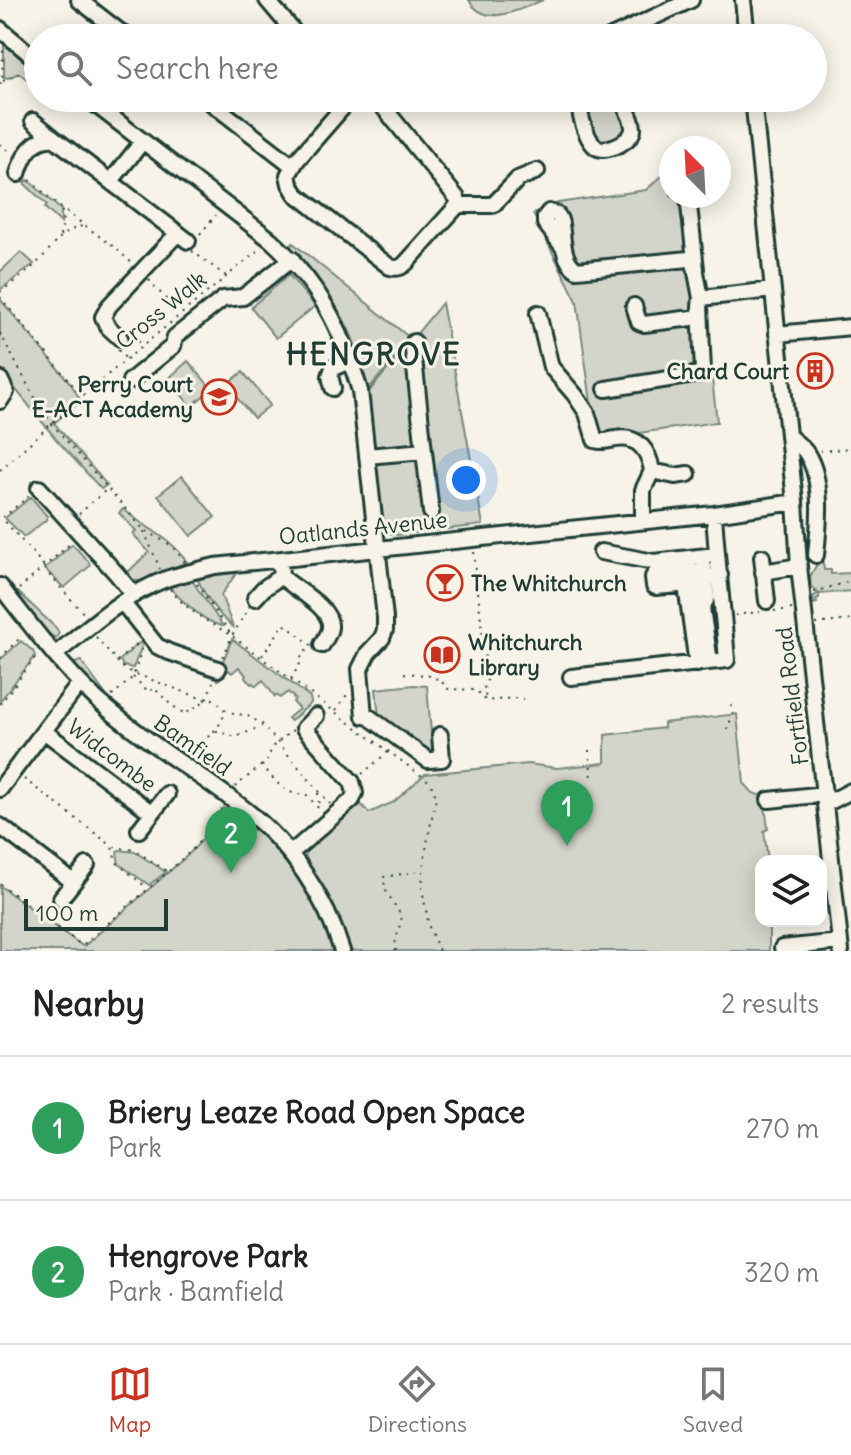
<!DOCTYPE html>
<meta charset="utf-8">
<style>
body{margin:0;font-family:Delius,sans-serif;background:#f6f6f6;color:#222}
.controls{position:absolute;right:24px;bottom:24px;display:grid;overflow:hidden;border-radius:16px;box-shadow:0 4px 20px #0003}
.controls button{width:72px;height:72px;display:grid;place-items:center;padding:0;border:0;border-bottom:2px solid #e0e0e0;background:#fff;color:#222;font:40px sans-serif}
.compass{position:absolute;left:659px;top:136px;width:72px;height:72px;border-radius:50%;background:#fff;box-shadow:0 4px 20px #0003;rotate:336deg}
.scale{position:absolute;left:24px;bottom:20px;width:144px;box-sizing:border-box;padding-left:8px;border:4px solid #1f3d34;border-top:0;font-size:22px;line-height:28px;white-space:nowrap;color:#1f3d34;-webkit-text-stroke:6px #f7f3e8;paint-order:stroke}
.you{position:absolute;left:466px;top:480px;width:28px;height:28px;margin:-20px;border:6px solid #fff;border-radius:50%;background:#1a73e8;box-shadow:0 0 0 12px #1a73e833}
.badge{display:grid;place-items:center;width:52px;height:52px;border-radius:50%;background:#c8321e;color:#fff;font-size:26px;font-weight:700}
.pin{position:absolute;translate:-50% -66px;filter:drop-shadow(0 2px 4px #0008)}
.pin::after{content:'';position:absolute;top:42px;width:28px;height:24px;background:inherit;clip-path:polygon(0 0,100% 0,50% 100%)}
.list{margin:0;padding:0;list-style:none}
h2{display:flex;justify-content:space-between;align-items:center;height:104px;margin:0;padding:0 32px;font-size:34px}
h2 small{font-size:26px;font-weight:400;color:#767676}
.list li{display:grid;grid-template-columns:52px 1fr auto;gap:24px;align-items:center;box-sizing:border-box;height:144px;padding:0 32px;border-top:2px solid #e0e0e0}
.list b{display:block;font-size:30px;white-space:nowrap}
.list p{margin:0;font-size:26px;white-space:nowrap;color:#767676}
.list em{font-size:26px;font-style:normal;color:#767676}
.icon{flex:none;width:44px;height:44px;fill:none;stroke:currentColor;stroke-width:2;stroke-linecap:round;stroke-linejoin:round}
.map{position:relative;flex:none;width:851px;height:951px;overflow:hidden}
.search{position:absolute;background:#fff;box-shadow:0 4px 20px #0003;left:24px;right:24px;top:24px;height:88px;display:flex;align-items:center;gap:20px;box-sizing:border-box;padding:0 28px;border-radius:44px;color:#767676;font-size:30px}
.sheet{height:392px;background:#fff}
nav{display:flex;justify-content:space-around;align-items:center;box-sizing:border-box;height:112px;border-top:2px solid #e0e0e0;background:#fff;font-size:22px;color:#767676}
nav a{display:grid;justify-items:center;gap:4px}
nav .on{color:#c8321e}
.map>svg:first-child{display:block}
</style>
<div class="map">
<svg width="851" height="951" viewBox="0 0 851 951">
<rect width="100%" height="100%" fill="#f7f3e8"/>
<filter id="ink" filterUnits="userSpaceOnUse"><feTurbulence type="fractalNoise" baseFrequency=".0125" numOctaves="2"/><feDisplacementMap in="SourceGraphic" scale="16" xChannelSelector="R" yChannelSelector="G"/><feConvolveMatrix kernelMatrix="1 2 1 2 8 2 1 2 1" color-interpolation-filters="sRGB"/></filter>
<g filter="url(#ink)">
<path fill="#d3d5ca" stroke="#79897f" stroke-width="2" d="M469,0H543C520,9 485,29 469,0Z
M7,42L14,52L38,71V88L19,73L8,78L4,77V44Z
M603,98H616L619,102L628,134L609,144L594,140L584,108L586,105Z
M671,168V196H691L717,422L596,439L577,301L533,214L558,203L646,190Z
M28,180L61,210V223L45,208L47,205L24,183Z
M293,243L411,339L367,391C363,370 358,349 349,330C336,300 310,273 287,251Z
M21,252L34,264L0,290V272Z
M289,275L315,306L276,338L251,307Z
M0,299L71,384L81,401L54,423L107,485L101,489L56,439L0,370Z
M442,303L483,525L396,535L389,533L384,526L368,393Z
M188,361L212,389L191,406L168,379Z
M243,372L270,405L254,418L226,385Z
M182,476L215,517L191,536L158,495Z
M31,497L47,516L46,520L24,537L5,518Z
M123,509C145,528 172,538 187,562L140,581L132,580L126,574L149,552L133,534L136,531L119,513Z
M72,544L89,562L90,566L64,588L45,569Z
M818,562L823,563L824,570H831V574L851,573V591L819,594V598L816,599L817,603L814,604L813,597L818,593L814,588L811,589L810,577Z
M238,571L221,595L233,627C219,616 205,596 198,580L211,575Z
M191,579L223,626C206,624 181,600 169,587Z
M18,592L56,628L59,633L56,638L44,632L15,595Z
M232,639L310,697L311,703L291,721L288,718L299,709L293,702L295,699L288,692L280,698L277,695L275,697L263,680L256,686L253,683L251,684L245,677L246,675L239,667L232,673L229,670L218,680L216,678Z
M21,641L33,651L35,656L0,701V660Z
M139,643H141L142,646L133,668L123,666L120,660Z
M81,661L106,695V698L104,699L72,664Z
M414,685L427,686L433,756L379,717L376,689Z
M737,714L744,783L753,793L764,797L768,829L764,831L768,861H761V921H769V951H350L339,921L341,920C336,909 304,860 305,853C307,841 350,812 361,804L369,813L394,802L425,774L528,764L557,768L605,763V735L664,728V723Z
M223,808C231,809 237,814 244,820C287,852 316,901 335,951H0V886L81,945L84,946L188,855L202,840Z
M119,850L135,852L166,872L149,885L119,864L117,852Z"/>
<g fill="none" stroke-linecap="round" stroke-linejoin="round">
<defs>
<path id="minor" d="M79,0L128,38
M267,0L299,38
M743,0L747,38
M0,29L38,61
M609,38L691,0
M87,98L271,240C321,286 341,327 360,391L385,618V630L382,638L368,653L360,669L364,716L369,717L428,760L442,759L440,735
M205,98L293,166
M351,98L297,160L288,175L290,184L296,194L390,267C397,269 401,268 406,263L458,205L457,198L376,98
M590,98L580,108C580,117 588,144 598,148C609,152 634,140 633,128C633,119 625,106 621,98
M753,98L795,502L799,566L841,951
M33,121L55,139
M18,174C23,156 34,136 55,139L188,241
M111,181L143,141
M688,196L696,269
M458,205H493L518,179L537,171
M563,247L545,223V217L549,212C551,213 554,213 556,214C567,221 556,257 577,270L689,259L694,262L701,298
M634,306L639,322L644,324L700,317
M538,313L551,367L575,395L587,413L595,440C604,443 607,440 616,439C638,435 649,451 652,471
M777,334L851,327
M120,338L108,327L103,317L109,306L178,233
M0,379L6,392L0,401
M130,381L173,346L175,337L223,299L243,297L292,259
M333,388L330,376L333,368L351,360
M606,389L700,374L703,371L700,306L701,298L773,290
M788,436C794,441 803,447 807,454C824,482 819,525 816,555
M424,451L431,512
M367,456L424,451L413,350L414,342
M39,488L116,573L134,595
M643,521V490L652,471L675,476L688,474
M601,552L654,562L716,555
M762,557L767,601
M280,560L281,576C294,589 332,607 330,627C330,633 325,639 322,645
M763,572L799,566
M695,582L697,600L702,608L710,662
M691,584L656,587L654,586L653,577L656,573L691,570L701,578L704,567
M0,586C33,628 69,677 109,710C153,747 203,776 247,811C291,845 326,898 342,951
M255,598L263,589L281,576
M122,602L157,646L169,652L218,669
M702,608L707,598L705,578
M56,654C90,626 124,595 166,579C181,574 198,570 215,566L714,514L795,502
M697,664L687,593C694,579 705,578 720,575
M571,677L727,660C723,611 717,563 714,514
M45,732L152,813
M0,789L80,683
M769,800L825,794
M826,804L851,791
M0,826L73,882
M139,830L167,794
M290,854L352,800L355,793L352,782L304,728L316,716
M61,898L87,865
M782,948L840,942"/>
</defs>
<use href="#minor" stroke="#1f3d34" stroke-width="20"/>
<path stroke="#1f3d34" stroke-width="2" stroke-dasharray="2 6" stroke-linecap="butt" d="M3,81L30,68
M0,84L2,81L3,49
M0,144L11,153
M30,180L61,208L114,247L133,264
M200,234L216,215
M60,236L63,222L62,211
M192,251L226,276
M149,280L179,314
M0,292C12,283 26,274 37,263C52,248 60,231 83,226
M0,297L81,395
M0,333L32,393L52,424L143,529L172,546L185,562
M133,335L142,345
M118,350L126,359
M820,451L851,448
M0,470L82,396L261,248
M29,496L2,518L45,567
M79,514L107,489
M144,531L160,569
M474,552L487,680L484,686L486,701
M44,569L85,615
M197,584L232,636L430,782L436,796L424,860L422,888L429,927L439,951
M19,589L71,543
M170,589C185,609 209,623 231,635
M814,592L851,581
M774,611L792,609
M735,615L760,612
M816,624L851,620
M96,637L122,667L133,673L206,700L213,699L224,708C227,727 199,743 186,754
M262,656L284,624L309,643
M223,657L232,636L250,606
M0,658L22,636
M117,661L139,642
M404,673C422,675 437,673 448,689L476,690L486,701L513,698L523,699
M133,677L149,692L154,688L170,704L185,714L206,700L213,682
M291,679L301,662L300,659L311,644
M112,696L133,677L142,649
M0,704L38,654
M225,709L229,712L248,716L262,724L330,804
M336,710L346,696L351,694
M293,730L272,747L268,759L262,765C273,779 286,797 306,794L320,810
M727,730L733,714L730,700
M216,731L236,737L262,726
M589,750L592,779
M362,774L388,752
M24,779L108,843L112,847L116,862L147,888
M235,787L262,765
M318,793L319,806
M114,847L135,850L168,872
M0,884L80,944H84L168,872L196,846L223,807
M396,951L395,944L402,917L386,891L383,877L421,871"/>
<use href="#minor" stroke="#f7f3e8" stroke-width="14"/>
</g>
</g>
<defs>
<symbol id="building-ring" viewBox="-11 -11 22 22"><circle r="9.5" fill="#f7f3e8" stroke="#c8321e" stroke-width="1.5"/><path d="M-4-6H4V6H1V3H-1V6H-4ZM-2.5-4.3h1.7v1.8h-1.7ZM.8-4.3h1.7v1.8H.8ZM-2.5-1h1.7V.8h-1.7ZM.8-1h1.7V.8H.8Z" fill="#c8321e"/></symbol>
<symbol id="school-ring" viewBox="-11 -11 22 22"><circle r="9.5" fill="#f7f3e8" stroke="#c8321e" stroke-width="1.5"/><path d="M0-5L7-2L0 1L-7-2ZM-4 1L0 2.5L4 1V4Q0 6-4 4Z" fill="#c8321e"/></symbol>
<symbol id="bar-ring" viewBox="-11 -11 22 22"><circle r="9.5" fill="#f7f3e8" stroke="#c8321e" stroke-width="1.5"/><path d="M-6-5H6L.8 .8V4.5H3.5V6h-7V4.5H-.8V.8Z" fill="#c8321e"/></symbol>
<symbol id="library-ring" viewBox="-11 -11 22 22"><circle r="9.5" fill="#f7f3e8" stroke="#c8321e" stroke-width="1.5"/><path d="M-6-4Q-3-5.5-.7-3.5V5Q-3 3-6 4ZM6-4Q3-5.5 .7-3.5V5Q3 3 6 4Z" fill="#c8321e"/></symbol>
</defs>
<g fill-rule="evenodd">
<use href="#building-ring" x="795" y="351" width="40" height="40"/>
<use href="#school-ring" x="199" y="377" width="40" height="40"/>
<use href="#bar-ring" x="425" y="563" width="40" height="40"/>
<use href="#library-ring" x="422" y="635" width="40" height="40"/>
</g>
<g text-anchor="middle" stroke-width="6" stroke-linejoin="round" paint-order="stroke">
<g font-size="22" fill="#1f3d34" stroke="#f7f3e8">
<text transform="translate(161 310) rotate(-39)" y="8">Cross Walk</text>
<text transform="translate(363 528) rotate(-6)" y="8">Oatlands Avenue</text>
<text transform="translate(792 696) rotate(-97)" y="8">Fortfield Road</text>
<text transform="translate(193 745) rotate(35)" y="8">Bamfield</text>
<text transform="translate(112 755) rotate(37)" y="8">Widcombe</text>
</g>
<g font-size="22" font-weight="bold" fill="#1f3d34" stroke="#f7f3e8" text-anchor="end">
<text x="789" y="379">Chard Court</text>
<text x="193" y="392">Perry Court<tspan x="193" dy="25">E-ACT Academy</tspan></text>
<text x="471" y="591" text-anchor="start">The Whitchurch</text>
<text x="468" y="650" text-anchor="start">Whitchurch<tspan x="468" dy="25">Library</tspan></text>
</g>
<g font-size="30" font-weight="bold" letter-spacing="2" fill="#1f3d34" stroke="#f7f3e8">
<text x="374" y="365">HENGROVE</text>
</g>
</g>
</svg>
<div class="controls">
<button><svg class="icon" aria-label="layers" viewBox="0 0 24 24"><path d="M12 4l9 5-9 5-9-5zM3 14l9 5 9-5"/></svg></button>
</div>
<svg class="compass" viewBox="-18 -18 36 36"><path d="M0-13l5 13h-10z" fill="#e53935"/><path d="M0 13l5-13h-10z" fill="#767676"/></svg>
<div class="scale">100 m</div>
<div class="you"></div>
<div class="pin badge" style="left:567px;top:846px;background:#2e9e5b">1</div>
<div class="pin badge" style="left:231px;top:873px;background:#2e9e5b">2</div>
<div class="search"><svg class="icon" aria-label="search" viewBox="0 0 24 24"><circle cx="10" cy="10" r="6"/><path d="M15 15l6 6"/></svg>Search here</div>
</div>
<section class="sheet">
<h2>Nearby<small>2 results</small></h2>
<ul class="list">
<li><span class="badge" style="background:#2e9e5b">1</span><div><b>Briery Leaze Road Open Space</b><p>Park</p></div><em>270 m</em></li>
<li><span class="badge" style="background:#2e9e5b">2</span><div><b>Hengrove Park</b><p>Park · Bamfield</p></div><em>320 m</em></li>
</ul>
</section>
<nav>
<a class="on"><svg class="icon" aria-label="map" viewBox="0 0 24 24"><path d="M3 6l6-2 6 2 6-2v14l-6 2-6-2-6 2zM9 4v14M15 6v14"/></svg>Map</a>
<a><svg class="icon" aria-label="directions" viewBox="0 0 24 24"><path d="M12 3l9 9-9 9-9-9zM9 14v-3h6M13 9l2 2-2 2"/></svg>Directions</a>
<a><svg class="icon" aria-label="saved" viewBox="0 0 24 24"><path d="M7 4h10v16l-5-4-5 4z"/></svg>Saved</a>
</nav>
